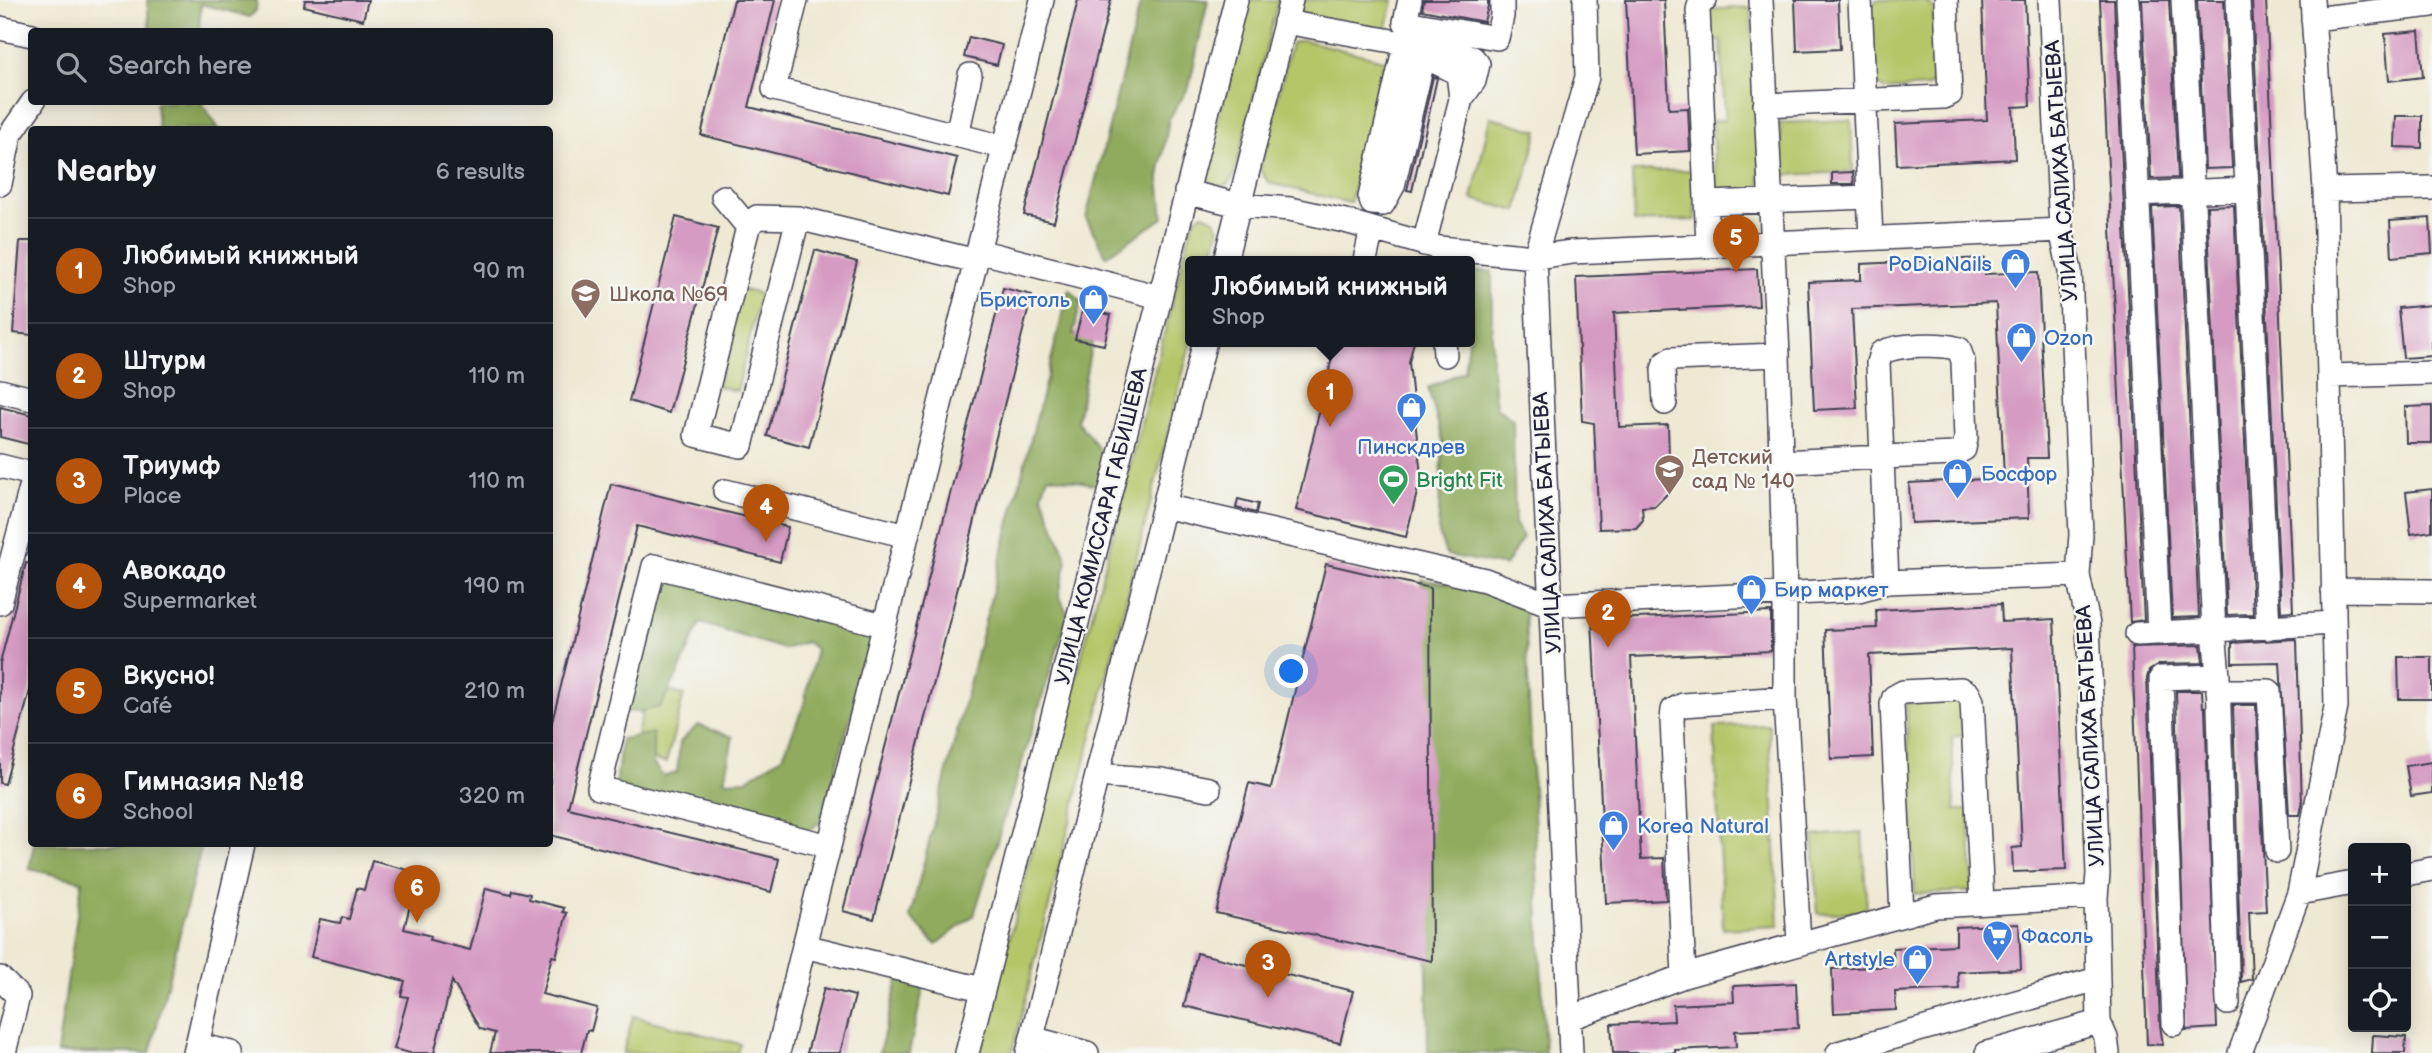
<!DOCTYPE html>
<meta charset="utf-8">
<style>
body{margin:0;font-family:"Balsamiq Sans",sans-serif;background:#242831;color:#f1f3f6}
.controls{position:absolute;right:21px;bottom:21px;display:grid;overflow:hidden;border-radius:7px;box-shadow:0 4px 18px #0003}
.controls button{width:63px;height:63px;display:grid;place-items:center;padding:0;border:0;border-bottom:2px solid #363941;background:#171b24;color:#f1f3f6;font:35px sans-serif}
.you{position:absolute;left:1292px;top:672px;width:24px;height:24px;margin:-18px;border:5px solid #fff;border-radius:50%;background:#1a73e8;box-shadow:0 0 0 10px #1a73e833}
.badge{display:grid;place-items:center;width:46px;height:46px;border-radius:50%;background:#b45309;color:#fff;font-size:23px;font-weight:700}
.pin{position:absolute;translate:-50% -58px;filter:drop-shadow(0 2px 4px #0008)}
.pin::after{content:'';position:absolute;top:37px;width:24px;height:21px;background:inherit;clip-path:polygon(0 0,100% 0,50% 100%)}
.popup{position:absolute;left:1185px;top:256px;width:290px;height:91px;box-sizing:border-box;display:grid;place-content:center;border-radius:7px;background:#171b24;filter:drop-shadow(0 2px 5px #0005);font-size:23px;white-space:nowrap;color:#9ea1a6}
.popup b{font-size:26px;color:#f1f3f6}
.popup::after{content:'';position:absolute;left:50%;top:100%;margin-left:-14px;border:14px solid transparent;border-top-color:#171b24}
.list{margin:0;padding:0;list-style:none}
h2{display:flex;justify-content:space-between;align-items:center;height:91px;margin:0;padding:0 28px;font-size:30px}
h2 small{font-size:23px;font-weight:400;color:#9ea1a6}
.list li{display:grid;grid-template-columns:46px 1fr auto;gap:21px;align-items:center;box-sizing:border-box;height:105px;padding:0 28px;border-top:2px solid #363941}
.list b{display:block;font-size:26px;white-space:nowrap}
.list p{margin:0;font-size:23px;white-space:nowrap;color:#9ea1a6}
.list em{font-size:23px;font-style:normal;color:#9ea1a6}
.icon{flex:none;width:38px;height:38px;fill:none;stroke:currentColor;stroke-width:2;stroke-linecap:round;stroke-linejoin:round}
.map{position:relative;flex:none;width:2432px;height:1053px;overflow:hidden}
.search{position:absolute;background:#171b24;box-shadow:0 4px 18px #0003;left:28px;top:28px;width:525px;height:77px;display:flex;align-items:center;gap:18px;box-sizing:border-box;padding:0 24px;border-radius:7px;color:#9ea1a6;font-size:26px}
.panel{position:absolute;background:#171b24;box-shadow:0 4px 18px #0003;left:28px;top:126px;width:525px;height:721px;border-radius:7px}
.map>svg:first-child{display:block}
</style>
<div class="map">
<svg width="2432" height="1053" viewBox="0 0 2432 1053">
<rect width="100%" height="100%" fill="#f6f6f2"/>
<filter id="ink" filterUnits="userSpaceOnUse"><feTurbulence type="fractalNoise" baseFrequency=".0143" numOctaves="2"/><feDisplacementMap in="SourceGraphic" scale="14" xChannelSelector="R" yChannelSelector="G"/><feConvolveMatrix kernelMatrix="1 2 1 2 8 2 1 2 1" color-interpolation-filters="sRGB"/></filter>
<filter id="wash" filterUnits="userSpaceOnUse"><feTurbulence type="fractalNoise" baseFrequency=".00686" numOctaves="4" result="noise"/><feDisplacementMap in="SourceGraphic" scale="28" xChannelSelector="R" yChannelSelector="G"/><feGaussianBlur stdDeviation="1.57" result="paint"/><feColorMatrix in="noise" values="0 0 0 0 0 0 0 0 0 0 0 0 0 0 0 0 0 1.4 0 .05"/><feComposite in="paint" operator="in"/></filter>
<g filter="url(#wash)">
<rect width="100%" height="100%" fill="#eee9d3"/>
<path fill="#b5c669" stroke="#6c7452" stroke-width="2" d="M1248,0H1278L1234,176L1227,185L1217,187L1208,180L1206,169Z
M1299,0H1393L1385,36L1301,15Z
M1876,0H1924L1933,7L1937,76L1928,87L1885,90L1872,81L1868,11Z
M1751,7L1761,190L1716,193L1712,121L1725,120L1721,41H1707L1705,10Z
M1303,40L1384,60L1350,203L1269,183L1260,170L1291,43Z
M1490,117L1538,131L1517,211L1472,199Z
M1851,120L1853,172L1783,175L1780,123Z
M1693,170L1695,220L1634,222L1632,172Z
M1203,214L1215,219L1219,229L1211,261H1190L1191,341L1012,1053H980L1192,225L1196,218Z
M741,289L760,294L737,391L718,386Z
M649,686L684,695L666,763L632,754Z
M1964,700L1966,735L1952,737L1955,810H1969L1973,891L1915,894L1906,703Z
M1769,725L1779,926L1723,929L1714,727Z
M1862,832L1867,911L1818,914L1813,836Z
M633,1016L740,1044L737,1053H623Z"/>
<path fill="#90ab5d" stroke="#59664c" stroke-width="2" d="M147,0H257L256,10L250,17L201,4L199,32L150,31Z
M1141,0H1208L1189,87L1169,119L1159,177L1163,218L1106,256L1086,218Z
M156,102H201L219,129H158Z
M1475,271H1492V370L1496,407L1513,420L1515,523L1523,537L1505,566L1446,555L1438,530L1443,441L1428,388L1464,371L1468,341H1470Z
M1069,289L1081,301L1073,334L1092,341L1077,421L1107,459L1099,485L1048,476L1042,495L1067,560L1059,595L1068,615L974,915L936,945L910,917Z
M674,579L878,624L820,822L806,833L616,788L621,739L653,733V763L663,776L677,773L680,742L698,725L733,737L724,781L746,780L783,756L804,704L816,649L806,642L784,649L700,623L678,674L660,707L639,712L619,711L647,607Z
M1422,580L1499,590L1525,611L1545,1053H1428Z
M34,844H202L150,1053H57L82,881L29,869Z
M899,976L924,985L909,1053H879Z"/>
<g id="blocks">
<path fill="#d69bc3" d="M305,0H368L363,20L304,6Z
M734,0H775L749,107L957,158L948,196L701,135Z
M1078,0H1111L1054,222L1024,215Z
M1424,0H1488V6L1484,22L1422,10Z
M1626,0H1664L1669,109L1688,108L1690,151L1634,154Z
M1795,0H1838L1840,49L1797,51Z
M1982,0H2025L2030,106L2013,107L2015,159L1897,165L1895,124L1987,120Z
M2100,0H2114L2144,620L2130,622Z
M2142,0H2169L2178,178L2151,179Z
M2197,0H2224L2232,168L2205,169Z
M2252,0H2266L2293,611L2281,612Z
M2419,31L2423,77L2389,81L2385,34Z
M969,37L1002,45L997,65L964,57Z
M1433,77L1437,78L1412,191L1407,190Z
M2396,116H2422V148L2395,147Z
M1853,172L1854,184H1832V173Z
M2234,205L2253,614L2227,615L2207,206Z
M2179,206L2199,617L2172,618L2152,207Z
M676,217L718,228L669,413L629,401Z
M2430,218L2432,253L2392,257L2390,221Z
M20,241H32V335L13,333Z
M815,250L857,262L809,447L767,436Z
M1984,258L1985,274L2038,272L2047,458H2027L2029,518L1911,523L1909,483L2004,478L1996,303L1852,309L1857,408L1814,410L1808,282L1861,280V264Z
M1757,269L1759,306L1614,313L1619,427L1668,425L1670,491L1655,506L1642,507L1643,520L1636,528L1599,529L1594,423L1582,421L1576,277Z
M1003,288L1032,295L874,919L843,911Z
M2432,305V356L2403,358L2398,308Z
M1083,308L1111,315L1104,345L1075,339Z
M1336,341H1414L1409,362L1421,476L1406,537L1296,510Z
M2432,406V443H2406L2405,407Z
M0,407L32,415V445L0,437Z
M611,484L788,527L780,562L637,526L568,808L779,859L771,892L550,835V730Z
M2432,489V531L2411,534L2406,492Z
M1238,499L1258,504L1256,513L1236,508Z
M26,563L32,564V683L5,784L0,783V663Z
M1326,564L1430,588L1432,961L1216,913L1249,783L1271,788Z
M2001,604L2002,622L2054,619L2066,870L2013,872L2012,848L2022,847L2012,648L1869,655L1873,757L1831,759L1825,630L1877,628L1876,610Z
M1771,612V651L1631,657L1641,859L1664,858L1666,900L1606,903L1592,620Z
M2295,639L2297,641L2302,805L2300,815H2289L2280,662L2232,663V643Z
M2201,645L2203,663L2160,664L2149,671L2147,678L2160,1025L2163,1045L2147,1044L2132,647Z
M2398,657H2432V699H2399Z
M2176,691H2202L2203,707H2205L2217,1028L2186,1030Z
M2233,705H2256L2266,911L2249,912L2252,979L2241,982Z
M2432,762V793L2411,796L2406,766Z
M372,861L408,870L404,887L414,890L404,929L431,936L430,940L470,950L486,888L511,894L512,890L530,894L529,899L564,908L563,912L567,913L556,957L552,956L542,994L597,1008L591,1031L587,1030L581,1053H490L495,1033L480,1029L452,981L434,1053H410L394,1049L408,997L401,996L405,981L311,957L320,919L340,923L342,917L349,919L357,888L364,890Z
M2019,924L2021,969L1958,972L1959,989L1895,992L1896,1010L1834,1013L1832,969L1894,966L1893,948L1956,945V927Z
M1197,953L1353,991L1340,1043L1184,1006Z
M1796,983L1798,1028L1735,1031L1736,1047L1675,1050V1053H1613L1611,1024L1674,1021L1673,1005L1734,1002L1733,986Z
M824,988L855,996L840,1053H807Z
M2373,1035L2406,1037L2405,1053H2372Z"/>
</g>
</g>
<g filter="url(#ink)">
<use href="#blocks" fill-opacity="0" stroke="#414052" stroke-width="2"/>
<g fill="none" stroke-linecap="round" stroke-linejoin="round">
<defs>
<path id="minor" d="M796,0L774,89L1003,147
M1042,0L978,251L1160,297
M1410,0L1405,22L1497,38L1502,16V0
M1705,0L1700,3L1698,10L1708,245
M1761,0L1778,355L1785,594V698L1799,943
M1860,0L1871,238
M2050,0L2061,230L2070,271L2081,535L2078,575L2088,624L2098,874L2096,897L2099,1022L2106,1038L2108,1053
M2128,0L2159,633
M2183,0L2214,630L2334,623
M2238,0L2268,628
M2313,19L2432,5
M1285,22L1454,52L1473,58L1478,64L1474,81L1461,99
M0,28L32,35
M1405,45L1370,197L1372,203L1383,204L1393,186L1423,60L1429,59L1458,73L1461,99L1424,244
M1765,105L1943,97L1950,94L1946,0
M957,135L970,75
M0,184L10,135L33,102
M2325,190L2432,188
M1186,192L1239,205L1290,209L1345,221L1439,248L1535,257L1572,252L2061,230
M2138,194L2247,189
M723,197L748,227
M1707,203L1869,197
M798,218L757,217L748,227L696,435L741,446L798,218L976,261L978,251
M1365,260L1372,229
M976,261L804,946L982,989
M1225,261L1291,0
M1444,341L1445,355
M2329,376L2432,373
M0,391L32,399
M1665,403L1663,370L1665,363L1671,359L1778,355
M1781,462L1882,457L1878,363L1881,353C1898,344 1941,343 1959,349L1963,361L1966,438L1964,449L1955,454L1882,457L1887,582
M0,466L32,474
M725,491L907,536
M1164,506L1485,580L1551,605L1859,590L1887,582L2078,575
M2333,590L2432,591
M0,603L32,484
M2137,634L2214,630L2218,676
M2218,691H2269L2277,851
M1098,773L1110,776L1162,780L1209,789
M829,846L599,788L654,566L883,625
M2406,874L2432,869
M2299,893L2353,883
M1902,914L1892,704L1894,697L1903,692L1961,689L1968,693L1972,701L1982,902
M1684,976L1672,720L1673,710L1683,705L1785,698
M0,978L18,996L4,1053
M1570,1018L1684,976L1936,906L2096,897
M2174,1024L2161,678L2218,676L2228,1003
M1032,1038L1087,1053
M197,1045L243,844
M195,1053L197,1045L232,1053
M778,1053L804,946
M967,1053L1236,0
M1028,1053L1205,341
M1571,1053L1535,257L1587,77L1585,0
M1838,1053L2097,979
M1987,1053L2099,1022
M2240,1053L2299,893L2336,707L2325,190L2312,0"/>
</defs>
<use href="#minor" stroke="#414052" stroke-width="26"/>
<use href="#minor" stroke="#fff" stroke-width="23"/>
</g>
</g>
<defs>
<symbol id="shop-pin" viewBox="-11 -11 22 30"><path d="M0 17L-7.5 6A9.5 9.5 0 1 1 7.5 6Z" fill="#3f7fe0" stroke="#f6f6f2"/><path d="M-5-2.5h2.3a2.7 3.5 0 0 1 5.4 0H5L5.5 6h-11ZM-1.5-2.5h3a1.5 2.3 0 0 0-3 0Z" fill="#fff"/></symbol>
<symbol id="school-pin" viewBox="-11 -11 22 30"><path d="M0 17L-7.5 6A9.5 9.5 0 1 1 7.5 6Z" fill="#8d6e63" stroke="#f6f6f2"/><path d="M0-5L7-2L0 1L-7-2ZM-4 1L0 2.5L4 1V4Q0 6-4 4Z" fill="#fff"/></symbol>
<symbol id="stadium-pin" viewBox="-11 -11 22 30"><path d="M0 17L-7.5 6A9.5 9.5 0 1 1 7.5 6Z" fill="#2e9e5b" stroke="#f6f6f2"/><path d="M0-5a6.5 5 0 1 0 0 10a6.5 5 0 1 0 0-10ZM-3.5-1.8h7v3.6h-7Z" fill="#fff"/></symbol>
<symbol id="supermarket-pin" viewBox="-11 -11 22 30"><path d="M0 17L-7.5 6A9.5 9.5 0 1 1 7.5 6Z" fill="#3f7fe0" stroke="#f6f6f2"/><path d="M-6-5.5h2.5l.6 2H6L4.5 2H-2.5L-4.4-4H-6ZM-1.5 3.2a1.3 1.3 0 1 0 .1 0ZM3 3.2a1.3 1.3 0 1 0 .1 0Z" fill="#fff"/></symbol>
</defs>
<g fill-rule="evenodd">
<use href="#shop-pin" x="1998" y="246" width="35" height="47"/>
<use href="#school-pin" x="568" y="276" width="35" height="47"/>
<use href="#shop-pin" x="1076" y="282" width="35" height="47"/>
<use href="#shop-pin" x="2004" y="320" width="35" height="47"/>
<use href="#shop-pin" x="1394" y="390" width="35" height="47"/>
<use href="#school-pin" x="1652" y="452" width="35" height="47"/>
<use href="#shop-pin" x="1940" y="456" width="35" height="47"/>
<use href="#stadium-pin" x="1376" y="462" width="35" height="47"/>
<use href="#shop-pin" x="1734" y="572" width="35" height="47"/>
<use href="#shop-pin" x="1596" y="808" width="35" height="47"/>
<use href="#supermarket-pin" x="1980" y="918" width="35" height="47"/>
<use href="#shop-pin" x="1900" y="942" width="35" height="47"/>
</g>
<g text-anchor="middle" stroke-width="5" stroke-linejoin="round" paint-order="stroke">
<g font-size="21" fill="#22223b" stroke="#f6f6f2">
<text transform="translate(2061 171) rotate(-94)" y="7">УЛИЦА САЛИХА БАТЫЕВА</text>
<text transform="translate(1547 523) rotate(-93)" y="7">УЛИЦА САЛИХА БАТЫЕВА</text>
<text transform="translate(1101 526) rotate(-76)" y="7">УЛИЦА КОМИССАРА ГАБИШЕВА</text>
<text transform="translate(2090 736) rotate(-93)" y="7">УЛИЦА САЛИХА БАТЫЕВА</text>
</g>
<g font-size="21" fill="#366cbe" stroke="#f6f6f2" text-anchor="start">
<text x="1992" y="271" text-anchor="end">PoDiaNails</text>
<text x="1070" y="307" text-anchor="end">Бристоль</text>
<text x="2044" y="345">Ozon</text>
<text x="1411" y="454" text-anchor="middle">Пинскдрев</text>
<text x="1981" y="481">Босфор</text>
<text x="1774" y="597">Бир маркет</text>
<text x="1637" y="833">Korea Natural</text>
<text x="2021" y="943">Фасоль</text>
<text x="1895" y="966" text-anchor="end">Artstyle</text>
</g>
<g font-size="21" fill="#785e54" stroke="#f6f6f2" text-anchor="start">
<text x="609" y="301">Школа №69</text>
<text x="1692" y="464">Детский<tspan x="1692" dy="24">сад № 140</tspan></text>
</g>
<g font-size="21" fill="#27864d" stroke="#f6f6f2" text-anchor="start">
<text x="1416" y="487">Bright Fit</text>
</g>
</g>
</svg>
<div class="controls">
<button>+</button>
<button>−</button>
<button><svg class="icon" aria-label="locate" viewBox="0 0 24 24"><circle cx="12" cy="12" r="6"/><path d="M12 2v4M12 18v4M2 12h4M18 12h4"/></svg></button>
</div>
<div class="you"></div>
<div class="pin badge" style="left:1330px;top:427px">1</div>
<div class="popup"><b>Любимый книжный</b>Shop</div>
<div class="pin badge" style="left:1608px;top:648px">2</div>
<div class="pin badge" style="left:1268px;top:998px">3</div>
<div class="pin badge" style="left:766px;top:542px">4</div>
<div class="pin badge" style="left:1736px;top:273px">5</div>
<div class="pin badge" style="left:417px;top:923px">6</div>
<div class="search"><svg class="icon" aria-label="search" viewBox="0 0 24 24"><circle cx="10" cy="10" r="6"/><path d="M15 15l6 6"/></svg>Search here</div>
<section class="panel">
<h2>Nearby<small>6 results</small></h2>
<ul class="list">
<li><span class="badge">1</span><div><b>Любимый книжный</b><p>Shop</p></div><em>90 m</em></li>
<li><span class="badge">2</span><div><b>Штурм</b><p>Shop</p></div><em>110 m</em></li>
<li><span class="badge">3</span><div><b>Триумф</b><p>Place</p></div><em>110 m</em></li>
<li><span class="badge">4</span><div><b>Авокадо</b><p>Supermarket</p></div><em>190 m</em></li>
<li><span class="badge">5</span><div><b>Вкусно!</b><p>Café</p></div><em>210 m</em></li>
<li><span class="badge">6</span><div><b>Гимназия №18</b><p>School</p></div><em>320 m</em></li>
</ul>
</section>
</div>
